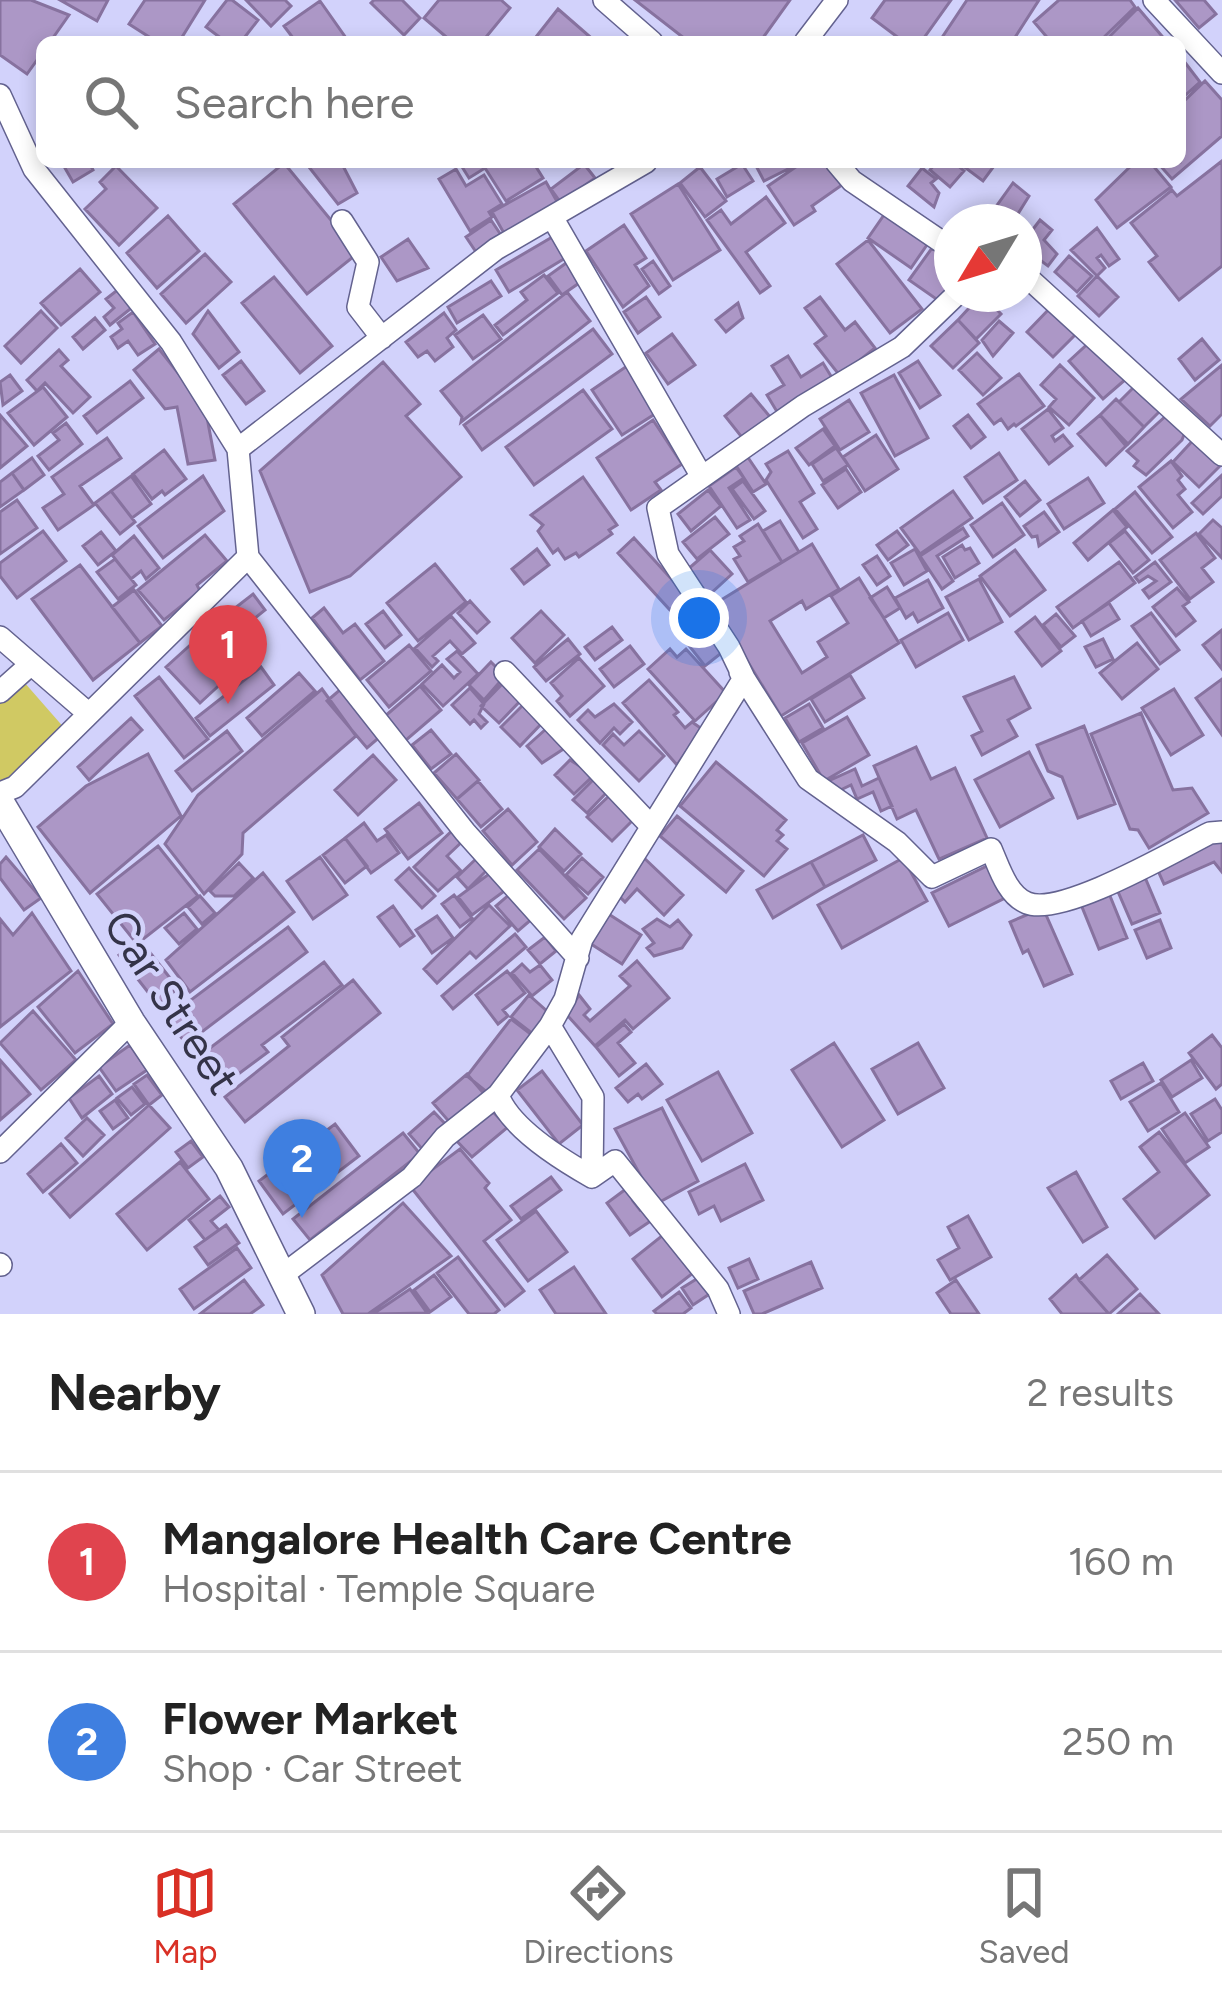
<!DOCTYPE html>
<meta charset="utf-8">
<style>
body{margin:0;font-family:Figtree,sans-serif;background:#f2f2f2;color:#222}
.compass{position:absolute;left:934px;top:204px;width:108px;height:108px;border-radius:50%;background:#fff;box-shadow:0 6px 18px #0003;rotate:232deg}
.you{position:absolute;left:699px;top:618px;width:42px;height:42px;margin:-30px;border:9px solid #fff;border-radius:50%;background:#1a73e8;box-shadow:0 0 0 18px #1a73e833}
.badge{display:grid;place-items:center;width:78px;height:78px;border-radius:50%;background:#d93025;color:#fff;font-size:39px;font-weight:700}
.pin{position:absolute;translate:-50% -99px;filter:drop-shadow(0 3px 6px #0008)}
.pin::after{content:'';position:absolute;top:63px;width:42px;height:36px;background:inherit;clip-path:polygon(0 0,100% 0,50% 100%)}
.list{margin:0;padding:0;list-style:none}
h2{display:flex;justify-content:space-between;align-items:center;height:156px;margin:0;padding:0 48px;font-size:51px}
h2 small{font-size:39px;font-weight:400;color:#767676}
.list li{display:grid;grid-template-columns:78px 1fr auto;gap:36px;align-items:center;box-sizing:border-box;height:180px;padding:0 48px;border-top:3px solid #e0e0e0}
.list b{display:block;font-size:45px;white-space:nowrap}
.list p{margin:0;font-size:39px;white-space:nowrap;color:#767676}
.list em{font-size:39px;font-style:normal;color:#767676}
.icon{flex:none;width:66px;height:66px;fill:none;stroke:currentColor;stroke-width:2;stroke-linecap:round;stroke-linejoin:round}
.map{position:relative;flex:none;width:1222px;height:1314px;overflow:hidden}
.search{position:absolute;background:#fff;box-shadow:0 6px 18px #0003;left:36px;right:36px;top:36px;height:132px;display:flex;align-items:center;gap:30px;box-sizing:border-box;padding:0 42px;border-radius:18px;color:#767676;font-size:45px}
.sheet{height:516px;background:#fff}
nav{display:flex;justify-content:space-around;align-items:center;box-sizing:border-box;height:168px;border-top:3px solid #e0e0e0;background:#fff;font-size:33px;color:#767676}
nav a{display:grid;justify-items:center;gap:6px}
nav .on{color:#d93025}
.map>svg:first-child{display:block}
</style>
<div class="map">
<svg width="1222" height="1314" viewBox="0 0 1222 1314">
<rect width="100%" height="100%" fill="#d2d2fb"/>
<path fill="#d0c963" d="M24,682L66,730L0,788V703Z"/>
<path fill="#ac97c6" stroke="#87729f" stroke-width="3" d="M0,0H31L69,15L50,42H42V53L27,74L0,55Z
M60,0H108L97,21Z
M145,0H205L179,42H157L129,24Z
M227,0H232L258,20L241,42H226L206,27Z
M246,0H285L291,6L271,26Z
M374,0H402L420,18L404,35L371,3Z
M439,0H501L510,8L482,42H452L424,18Z
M635,0H790L760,42H689Z
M885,0H951L921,42H904L872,18Z
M967,0H1039L1012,42H939Z
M1059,0H1130L1135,7L1099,42H1051L1034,22Z
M1175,0H1204L1216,14L1199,28Z
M320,1L346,38L341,42H296L284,26Z
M1138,8L1167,42H1104Z
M558,9L596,42H532Z
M1180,56L1200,82L1180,100Z
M1205,81L1222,100V136L1172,179L1157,162H1180V105Z
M1222,161V266L1179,300L1149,262L1157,256L1131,223L1172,190L1177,196Z
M89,162L93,170L73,182L62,163Z
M305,162H341L357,193L338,204Z
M459,162H533L543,178L506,201L485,168L469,178Z
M754,162H802L764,181Z
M803,162H826L842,185L812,206L815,211L794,225L768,186Z
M936,162H954L964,171L950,187L930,170Z
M966,162H997L983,181L963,166Z
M1135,162H1150L1171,187L1117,228L1096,200Z
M284,163L358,253L307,294L234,204Z
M584,164L595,178L561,203L551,189Z
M742,164L753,181L727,197L717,179Z
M116,166L157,208L119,245L85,209L106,189L100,182Z
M700,167L726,201L705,217L680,183Z
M922,168L936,179L931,183L939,193L934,207L908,186Z
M456,169L466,186L484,175L502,204L489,212L492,217L470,231L439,179Z
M546,182L559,205L505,235L492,212Z
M1013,183L1029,196L1016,217L1021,222H985Z
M678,184L720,250L673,280L631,214Z
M766,197L785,223L746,252L770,286L760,293L707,220L721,210L731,224Z
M886,212L929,242L911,268L868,238Z
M168,216L199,251L157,288L127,253Z
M491,220L501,235L476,252L466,237Z
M1040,220L1052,230L1044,240L1057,254L1048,266L1024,248V241Z
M624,225L646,258L635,265L649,286L623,307L586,251Z
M1097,228L1119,259L1109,266L1101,255L1097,258L1105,268L1097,276L1071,250Z
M554,236L567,257L509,292L496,270Z
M408,239L428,268L397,281L381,257Z
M868,240L922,309L890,333L837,264Z
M932,248L952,263V289L942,303L909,280Z
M205,254L231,282L186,323L161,294Z
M1069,256L1092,276L1077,292L1055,272Z
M569,261L582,281L562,295L548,276Z
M653,261L670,286L659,294L642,269Z
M80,269L100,292L61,325L41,303Z
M544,275L558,293L503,335L495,325L527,300L521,292Z
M1097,276L1118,297L1099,316L1078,296Z
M274,277L332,346L300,373L242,303Z
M491,281L501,296L457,323L448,307Z
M120,288L134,306L110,325L104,317L114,308L106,299Z
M567,292L590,321L461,422L462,417L441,391Z
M982,294L1001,314L976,339L958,320Z
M646,297L660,317L638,333L624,312Z
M820,297L845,330L855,322L875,348L840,376L815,344L826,336L805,308Z
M738,303L743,318L726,332L716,320Z
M1051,307L1078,332L1053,357L1027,332Z
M41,311L57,328L21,363L5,346Z
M208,311L239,352L219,368L193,334Z
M133,312L155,344L138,355L128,341L118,348L111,337L122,329L118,323Z
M444,313L456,330L447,338L453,347L435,361L427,351L418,357L406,342Z
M483,315L501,339L473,359L455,335Z
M95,318L105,330L83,349L73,337Z
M958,320L979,343L953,368L931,346Z
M999,321L1013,333L993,356L982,340Z
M593,329L612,354L482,450L464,425Z
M672,334L695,365L668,384L646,353Z
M1202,339L1219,360L1195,380L1179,359Z
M1092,340L1126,379L1103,399L1069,361Z
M159,349L205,407L215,460L188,464L177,407L165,409L134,370Z
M59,350L68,360L61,366L90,397L73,413L45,383L37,391L27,380Z
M977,353L1001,378L983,395L959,370Z
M788,356L801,377L823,363L834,381L779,415L767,395L784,385L772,366Z
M241,361L264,391L246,404L223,375Z
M918,361L940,395L920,408L899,373Z
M383,362L420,404L406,416L461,477L350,576L310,592L260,471Z
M1060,365L1094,398L1069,425L1049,407L1056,399L1041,385Z
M1222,365V414L1210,426L1181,399Z
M627,366L658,412L622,435L592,390Z
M1019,374L1044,406L1016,426L1014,424L1008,429L1001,419L994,424L978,404Z
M10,375L22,391L3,405L0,382Z
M894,375L928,438L895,456L861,393Z
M130,381L143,398L97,433L84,416Z
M1138,383L1163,408L1144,427L1119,402Z
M43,387L67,417L34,445L8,413Z
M583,390L612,429L534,485L506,447Z
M751,394L771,418L744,440L725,416Z
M1116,399L1144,427L1128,444L1100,415Z
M849,400L869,432L840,450L820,419Z
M1048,409L1063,428L1052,436L1055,441L1063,435L1072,446L1049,464L1022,429Z
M1168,414L1185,432L1182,440L1146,475L1134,466L1138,461L1127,451Z
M0,415L27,446L0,468Z
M968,415L985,437L971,448L954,426Z
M1100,415L1126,446L1106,465L1078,434Z
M653,420L682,464L655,482L661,490L631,510L597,458Z
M66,423L82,444L49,470L38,456L59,440L53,433Z
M823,429L835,446L809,465L796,448Z
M876,435L898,469L865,491L843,457Z
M1197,436L1222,464L1199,487L1173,462Z
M107,438L121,458L80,486L94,505L58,530L43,508L64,494L52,477Z
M836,448L848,465L823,481L812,464Z
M164,450L186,479L165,495L162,491L152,499L133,474Z
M788,451L814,493L800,502L817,529L803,538L766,480L771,472L766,464Z
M999,453L1017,480L983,503L965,477Z
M747,456L766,484L753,492L735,464Z
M32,458L44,475L24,490L12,473Z
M1171,461L1182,476L1178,480L1185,489L1178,495L1192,512L1173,528L1139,487Z
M736,467L744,478L729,488L750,520L737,528L709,486Z
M846,469L861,492L838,508L822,485Z
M12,473L24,490L0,507V482Z
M1222,475V496L1203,514L1192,503Z
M131,476L151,504L132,518L111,491Z
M203,476L224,511L163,558L138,526Z
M583,477L617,525L609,530L612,534L579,557L576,553L565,559L558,549L553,553L538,531L543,525L531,515Z
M1088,478L1104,503L1064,529L1048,504Z
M743,481L765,511L754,519L732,489Z
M1025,481L1040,500L1020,516L1005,497Z
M708,490L721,506L691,531L678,514Z
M111,491L135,522L120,534L95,503Z
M953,491L972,518L920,554L901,528Z
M1135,492L1172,537L1152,553L1115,509Z
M17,500L37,528L0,554V512Z
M1002,503L1024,535L993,557L971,525Z
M1113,510L1127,527L1088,560L1074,543Z
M1044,512L1059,532L1039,546L1037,536L1032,537L1024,526Z
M715,517L729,534L697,559L683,542Z
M1213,520L1222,528V558L1199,534Z
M780,521L799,552L782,562L763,531Z
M758,524L782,562L748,582L734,559L740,556L734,547L744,541L740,536Z
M963,528L968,536L937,556L953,581L942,589L920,556Z
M43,531L66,561L17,598L0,576V563Z
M897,531L908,545L888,560L877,545Z
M1125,531L1149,560L1133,573L1109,543Z
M101,532L116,551L98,565L83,546Z
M1196,533L1215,558L1202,568L1213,582L1190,599L1160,560Z
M205,535L227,561L197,585L200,591L164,620L138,590Z
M134,536L159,568L146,579L141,571L131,579L112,555Z
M634,538L686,595L670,610L618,553Z
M812,544L839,589L806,609L802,601L770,621L802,673L827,657L818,642L848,623L831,596L859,578L899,643L781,716L713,605Z
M962,545L965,550L970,548L979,563L955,578L943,557Z
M537,549L549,565L524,584L512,569Z
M915,549L927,571L904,585L891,563Z
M710,550L732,574L709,595L687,570Z
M1015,550L1045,590L1010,616L980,576Z
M877,556L890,576L877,585L863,565Z
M115,559L136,585L118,599L97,572Z
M1119,562L1135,583L1073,628L1057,607Z
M1155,562L1171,582L1149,598L1143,590L1156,581L1148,576L1139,582L1135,577Z
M435,564L466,602L418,641L387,603Z
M80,565L140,643L93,680L32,599Z
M979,579L1002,622L969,640L946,597Z
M928,580L943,608L918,622L913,613L906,618L895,598Z
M887,587L900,608L884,618L870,598Z
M1177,588L1189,602L1183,606L1195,621L1176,636L1153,607Z
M134,590L162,626L140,643L112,607Z
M253,594L265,610L239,631L226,615Z
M470,601L489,622L477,633L458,613Z
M1109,603L1119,619L1091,636L1082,621Z
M696,605L729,647L705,666L683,638L698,626L687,612Z
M324,608L343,633L355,624L384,661L360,680L312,618Z
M383,611L401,635L385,648L366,624Z
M541,611L564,635L535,663L512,638Z
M948,613L963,640L916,667L901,640Z
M1151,613L1179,650L1160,664L1132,626Z
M1056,614L1075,636L1061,647L1043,625Z
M451,616L475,643L462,654L450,641L433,656L438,661L432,667L415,648Z
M1035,617L1061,651L1042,666L1016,632Z
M220,618L232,631L206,655L227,678L200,703L166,667Z
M612,627L622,640L595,660L585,647Z
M1222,630V669L1203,645Z
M568,639L580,654L546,681L534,667Z
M1103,639L1113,659L1096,667L1085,647Z
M1137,643L1158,669L1122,699L1100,673Z
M409,645L431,671L389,707L367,680Z
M630,646L644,664L614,687L600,669Z
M670,649L677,657L686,649L726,693L695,721L648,669Z
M457,651L478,674L443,706L422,684L442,665L454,678L460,672L447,659Z
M579,658L604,686L570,716L557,701L562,696L551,683Z
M491,662L505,676L484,700L469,685Z
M261,667L274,685L210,736L196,718Z
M299,673L315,691L262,736L247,718Z
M850,675L864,698L825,722L811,699Z
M159,677L208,739L184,758L135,696Z
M1014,677L1030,708L1008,720L1017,736L982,755L972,736L982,731L964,697Z
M1222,679V735L1196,698Z
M506,680L524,697L499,723L481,706Z
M649,680L678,712L674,715L685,728L692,722L702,729L677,765L623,703Z
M420,686L441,710L405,741L384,717Z
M342,688L382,735L367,748L327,701Z
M470,688L484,704L479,714L487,722L481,728L474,720L470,724L452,705Z
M322,689L356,736L243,833L242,854L204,894L165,844L198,795Z
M1174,689L1203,735L1171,755L1142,708Z
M524,704L543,722L520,746L501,727Z
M614,704L632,722L620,734L614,728L600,743L578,720L588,710L595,717Z
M809,704L823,728L799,742L785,718Z
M1141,713L1173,790L1192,788L1208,813L1149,848L1138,830L1130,829L1091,734Z
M847,717L869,755L824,781L802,743Z
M131,718L142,730L89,780L78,767Z
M1084,726L1115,804L1078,818L1062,777L1048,771L1037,745Z
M546,729L565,748L542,763L527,746Z
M431,730L451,754L431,769L412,745Z
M227,731L242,751L192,791L176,771Z
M639,731L664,756L639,781L603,745L613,734L624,745Z
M916,747L931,779L955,768L987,838L939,859L916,810L897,819L874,766Z
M1029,752L1053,798L1000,827L975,780Z
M148,754L181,816L90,893L38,827L86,786Z
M456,754L479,780L457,799L434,773Z
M373,755L396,780L358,815L335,790Z
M570,760L594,775L574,794L555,775Z
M716,762L786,820L777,830L783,835L777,841L787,849L764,876L680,806Z
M855,769L862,786L879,778L892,806L881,811L873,792L857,799L851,785L830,795L824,783Z
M595,778L608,791L587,813L573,800Z
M478,781L502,809L481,827L457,799Z
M612,793L636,817L612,841L587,817Z
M419,803L442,833L408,859L385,829Z
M508,809L537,842L512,865L483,831Z
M677,816L743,871L726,892L660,836Z
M364,823L377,841L386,835L399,853L371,873L345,838Z
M456,827L466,838L447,856L461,871L438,891L414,867Z
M555,829L581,854L564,871L539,847Z
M863,835L876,860L825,887L811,862Z
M345,838L367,866L345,883L323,855Z
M1222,838V872L1214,862L1164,884L1155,864Z
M158,846L198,896L137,944L97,894Z
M539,849L586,898L564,919L517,870Z
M642,856L683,895L664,915L637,889L625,902L611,888Z
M6,857L41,898L24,910L0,878V864Z
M320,857L347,895L313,919L287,881Z
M478,857L489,868L468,889L457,877Z
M582,858L603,877L588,894L566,875Z
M903,858L927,901L842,948L818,905Z
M811,862L825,887L773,918L757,890Z
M239,863L253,878L234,896H215L210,891Z
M989,865L1005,898L949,926L932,893Z
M409,868L435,896L422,908L396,880Z
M493,871L507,889L472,915L458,897Z
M263,873L294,912L190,992L166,960Z
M1144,875L1160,913L1132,924L1116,887Z
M1108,891L1127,938L1099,949L1080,902Z
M511,893L533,918L518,931L496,906Z
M454,895L472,918L460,927L442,904Z
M200,896L215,913L202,924L188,907Z
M489,905L510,926L476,958L470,952L437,983L424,969Z
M393,906L414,936L400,946L378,917Z
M1043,908L1072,974L1044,986L1028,950L1023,953L1010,922Z
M32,913L71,971L0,1027V919L13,935Z
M184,913L197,929L179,944L165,928Z
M607,913L641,935L622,964L588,942Z
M437,916L453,938L432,953L416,930Z
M657,919L670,927L678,920L691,935L682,948L654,956L647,948L654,943L643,929Z
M1160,920L1171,948L1147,958L1135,930Z
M288,927L307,952L186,1044L167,1018Z
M515,934L526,947L453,1009L442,996Z
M545,937L556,951L540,964L528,950Z
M144,945L178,988L158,1005L119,955L129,947L138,949Z
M637,961L669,998L633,1029L625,1020L595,1046L567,1015L579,995L590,1009L584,1015L590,1021L630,986L620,976Z
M324,962L342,985L262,1045L268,1052L221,1087L198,1057Z
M522,964L530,972L540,965L552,980L532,996L512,973Z
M78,971L113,1024L75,1053L38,1007Z
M507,971L525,993L503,1010L508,1016L498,1024L476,995Z
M353,980L380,1013L245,1122L225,1097L289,1046L282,1037Z
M529,995L549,1013L533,1034L511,1017Z
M33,1011L76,1060L41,1090L0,1043Z
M511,1019L532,1035L488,1093L467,1076Z
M624,1024L631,1032L618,1043L635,1063L619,1076L596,1047Z
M1212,1035L1222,1048V1084L1216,1089L1189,1053Z
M834,1043L884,1120L842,1147L792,1070Z
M918,1043L944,1088L898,1114L872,1069Z
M130,1045L147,1070L116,1091L99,1067Z
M0,1060L30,1094L0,1120Z
M1191,1060L1202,1078L1172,1097L1161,1080Z
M1143,1063L1153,1081L1121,1099L1111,1081Z
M646,1064L662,1084L642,1099L638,1094L628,1102L616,1088Z
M542,1071L583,1125L559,1144L517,1090Z
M718,1072L752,1133L702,1161L667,1100Z
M467,1074L486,1096L452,1125L433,1103Z
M147,1075L162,1095L149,1105L134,1084Z
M99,1076L112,1094L82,1118L69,1098Z
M1161,1083L1179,1112L1148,1131L1130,1102Z
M132,1087L145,1104L131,1115L117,1098Z
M1215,1099L1222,1110V1132L1208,1141L1191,1114Z
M115,1100L128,1118L113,1129L100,1111Z
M149,1105L170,1128L70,1217L50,1194Z
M486,1105L508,1127L472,1157L452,1136Z
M662,1108L698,1181L656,1204L615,1129Z
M434,1112L450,1129L424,1151L409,1134Z
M1185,1113L1209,1147L1185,1163L1162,1129Z
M87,1118L104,1135L83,1156L66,1138Z
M335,1124L359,1156L283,1214L259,1181Z
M1159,1132L1209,1195L1155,1238L1124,1199L1159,1172L1140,1147Z
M403,1133L420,1154L310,1240L293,1219Z
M191,1141L203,1157L188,1168L176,1152Z
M61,1144L77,1163L43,1192L28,1174Z
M460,1149L489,1183L485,1188L511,1220L484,1241L524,1291L505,1306L410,1186Z
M180,1162L209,1199L147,1250L117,1214Z
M745,1164L763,1200L721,1221L714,1206L699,1214L689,1192Z
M1076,1172L1107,1227L1083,1242L1048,1188Z
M551,1177L561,1190L521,1219L511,1206Z
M630,1186L638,1198L633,1201L640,1210L647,1206L655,1218L630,1235L607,1203Z
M220,1196L229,1207L211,1221L219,1230L205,1240L189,1220Z
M403,1203L451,1256L368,1314H343L322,1275Z
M536,1211L567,1252L528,1281L497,1240Z
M968,1216L991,1257L950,1280L938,1260L959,1248L948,1227Z
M226,1225L239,1243L208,1265L195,1247Z
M663,1235L693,1273L662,1297L633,1259Z
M237,1248L251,1268L194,1309L180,1289Z
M1107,1255L1137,1289L1109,1314L1079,1280Z
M458,1257L499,1310L494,1314H469L437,1273Z
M749,1259L758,1279L738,1288L729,1268Z
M811,1262L822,1288L762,1314H754L744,1291Z
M574,1267L606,1314H556L540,1290Z
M434,1275L451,1297L430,1312L414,1290Z
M703,1275L714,1291L693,1305L682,1288Z
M1076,1275L1079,1280L1109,1314H1062L1050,1299Z
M244,1280L263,1305L250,1314H200Z
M956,1280L979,1314H951L937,1293Z
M410,1289L427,1313L373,1314Z
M679,1292L691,1308L683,1314H657L654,1311Z
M1140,1294L1159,1314H1118Z"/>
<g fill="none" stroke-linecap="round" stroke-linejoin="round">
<defs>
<path id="minor" d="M604,0L652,42
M1154,0L1222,73
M805,42L837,0
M0,95L34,169L171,342L238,449
M836,162L852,181L952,249
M552,217L702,477
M342,221L368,262L358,307L382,338
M1024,274L1222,455
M248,557L465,832L578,958
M0,637L89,714
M505,672L651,826
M740,672L808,779L897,842L932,877L991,849C999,867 1007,895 1027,903C1062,917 1174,851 1210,833L1222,832
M0,692L30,665
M0,793L15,787L248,557L238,449L496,249L646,162
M550,1026L593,1097L592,1177
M498,1095C510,1128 562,1160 592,1177L615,1161L718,1289L729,1314
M0,1152L131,1022
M0,1264L1,1265
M280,1277L412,1177L445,1137L498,1095L550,1026L565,999L582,939L744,678L729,647L668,554L658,508L803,406L902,347L957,294"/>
<path id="major" d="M0,802L131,1022L229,1168L301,1314"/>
</defs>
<use href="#minor" stroke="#63628f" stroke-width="24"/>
<use href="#major" stroke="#63628f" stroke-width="30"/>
<use href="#minor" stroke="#fff" stroke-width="21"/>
<use href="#major" stroke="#fff" stroke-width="27"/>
</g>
<g text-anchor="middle" stroke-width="9" stroke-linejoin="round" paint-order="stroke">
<g font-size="45" fill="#343348" stroke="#d2d2fb">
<text transform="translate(172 1002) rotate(57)" y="16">Car Street</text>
</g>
</g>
</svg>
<svg class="compass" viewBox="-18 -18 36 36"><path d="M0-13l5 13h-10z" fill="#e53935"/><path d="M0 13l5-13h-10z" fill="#767676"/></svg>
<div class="you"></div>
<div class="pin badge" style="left:228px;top:704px;background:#e0444e">1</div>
<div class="pin badge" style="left:302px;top:1218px;background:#3f7fe0">2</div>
<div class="search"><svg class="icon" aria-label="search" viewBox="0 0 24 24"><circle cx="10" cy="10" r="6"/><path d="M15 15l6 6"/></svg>Search here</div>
</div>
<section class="sheet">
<h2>Nearby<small>2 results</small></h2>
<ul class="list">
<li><span class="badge" style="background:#e0444e">1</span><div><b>Mangalore Health Care Centre</b><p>Hospital · Temple Square</p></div><em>160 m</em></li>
<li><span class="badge" style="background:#3f7fe0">2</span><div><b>Flower Market</b><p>Shop · Car Street</p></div><em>250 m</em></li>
</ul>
</section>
<nav>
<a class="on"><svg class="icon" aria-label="map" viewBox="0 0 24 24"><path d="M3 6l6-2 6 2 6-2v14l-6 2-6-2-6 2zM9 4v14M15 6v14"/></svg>Map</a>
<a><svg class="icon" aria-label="directions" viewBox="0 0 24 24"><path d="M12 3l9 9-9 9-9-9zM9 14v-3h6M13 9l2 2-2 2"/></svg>Directions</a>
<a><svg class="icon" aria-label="saved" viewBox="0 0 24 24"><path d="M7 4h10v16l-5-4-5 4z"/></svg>Saved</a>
</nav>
